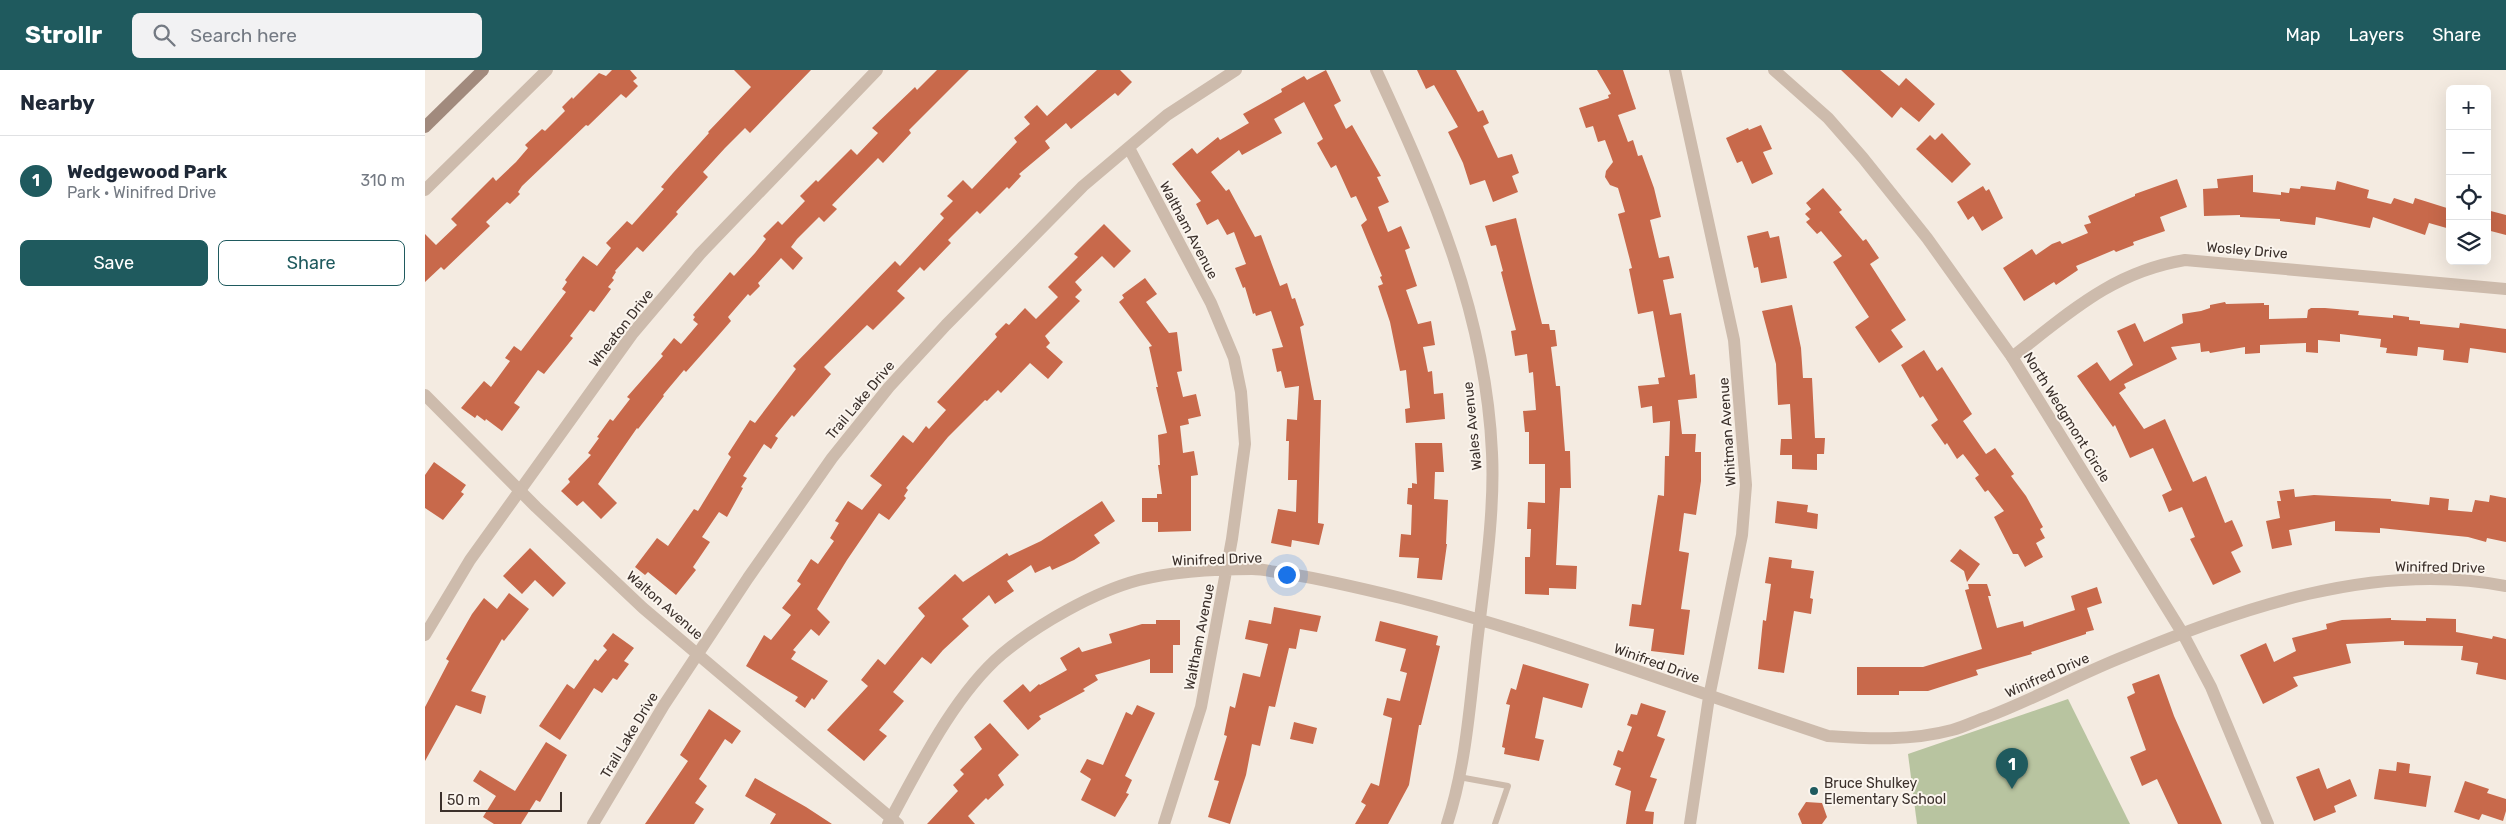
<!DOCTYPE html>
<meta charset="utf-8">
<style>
body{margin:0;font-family:Rubik,sans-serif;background:#f2f2f3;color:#1f2937}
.controls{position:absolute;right:15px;top:15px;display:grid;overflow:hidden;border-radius:8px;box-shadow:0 5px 20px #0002}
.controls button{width:45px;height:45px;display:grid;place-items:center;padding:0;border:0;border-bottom:1px solid #e0e1e3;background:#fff;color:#1f2937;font:25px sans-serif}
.scale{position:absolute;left:15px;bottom:12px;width:122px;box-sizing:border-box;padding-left:5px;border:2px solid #3b302b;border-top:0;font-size:14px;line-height:18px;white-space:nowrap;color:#3b302b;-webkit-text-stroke:4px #fbf5ee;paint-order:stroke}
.you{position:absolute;left:861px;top:504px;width:18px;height:18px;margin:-12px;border:4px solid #fff;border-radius:50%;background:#1a73e8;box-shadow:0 0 0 8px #1a73e833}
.badge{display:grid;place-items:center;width:32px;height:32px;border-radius:50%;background:#1f5a5e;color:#fff;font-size:16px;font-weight:700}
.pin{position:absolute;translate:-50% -41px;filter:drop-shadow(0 1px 2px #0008)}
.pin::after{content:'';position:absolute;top:26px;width:18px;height:15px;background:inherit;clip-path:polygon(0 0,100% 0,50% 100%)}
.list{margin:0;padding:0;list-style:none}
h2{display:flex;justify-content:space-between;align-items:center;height:65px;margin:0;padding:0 20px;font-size:21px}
h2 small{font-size:16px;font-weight:400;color:#747a83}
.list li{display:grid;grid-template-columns:32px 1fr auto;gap:15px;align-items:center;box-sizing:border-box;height:90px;padding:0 20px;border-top:1px solid #e0e1e3}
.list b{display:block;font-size:19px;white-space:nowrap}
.list p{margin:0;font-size:16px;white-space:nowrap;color:#747a83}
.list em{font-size:16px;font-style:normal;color:#747a83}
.actions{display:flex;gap:10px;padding:15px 20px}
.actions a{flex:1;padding:11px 0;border:1px solid #1f5a5e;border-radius:8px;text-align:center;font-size:18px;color:#1f5a5e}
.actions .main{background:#1f5a5e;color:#fff}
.icon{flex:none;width:28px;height:28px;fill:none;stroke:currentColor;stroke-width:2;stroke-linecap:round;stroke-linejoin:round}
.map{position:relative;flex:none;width:2081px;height:754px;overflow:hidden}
header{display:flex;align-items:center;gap:30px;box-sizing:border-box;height:70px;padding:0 25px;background:#1f5a5e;color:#fff}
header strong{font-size:24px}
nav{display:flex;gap:28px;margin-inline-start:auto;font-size:18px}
.search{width:350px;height:45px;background:#f2f2f3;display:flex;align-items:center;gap:12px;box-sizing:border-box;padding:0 18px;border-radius:8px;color:#747a83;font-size:19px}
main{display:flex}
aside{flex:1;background:#fff}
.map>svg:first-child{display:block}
</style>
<header>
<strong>Strollr</strong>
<div class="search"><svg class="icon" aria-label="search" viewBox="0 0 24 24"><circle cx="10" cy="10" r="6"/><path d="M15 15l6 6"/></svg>Search here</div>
<nav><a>Map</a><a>Layers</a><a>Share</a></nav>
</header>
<main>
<aside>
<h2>Nearby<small></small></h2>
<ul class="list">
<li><span class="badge">1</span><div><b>Wedgewood Park</b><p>Park · Winifred Drive</p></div><em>310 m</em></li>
</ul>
<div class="actions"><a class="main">Save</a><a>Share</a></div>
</aside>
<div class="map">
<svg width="2081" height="754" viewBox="0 0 2081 754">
<rect width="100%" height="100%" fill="#f4ebe1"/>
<path fill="#b8c4a0" d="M1643,629L1705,754H1492L1483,684Z"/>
<path fill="#c8694b" d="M187,0H205L212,8L208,11L213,16L201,28L196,24L163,56L161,55L97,116L93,122L95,124L85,134L82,132L61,152L65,156L19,200L16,197L0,212V164L11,175L32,155L26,149L68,107L71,111L91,92L103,78L100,75L117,59L120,61L140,41L137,37L147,27L148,29L174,3L181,6Z
M309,0H386L325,63L320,58L300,78L278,102L283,107L251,142L253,144L218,182L212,177L190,201L191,202L187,208L189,210L183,217L186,219L169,242L165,240L145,266L148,268L119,304L113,300L89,333L95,337L77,361L61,349L60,351L52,345L50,348L36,338L59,311L66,317L85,291L80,288L89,276L96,281L141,222L137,219L142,212L140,210L158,186L172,196L186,178L181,173L202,151L207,155L239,119L236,117L248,103L284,63L283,62L326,17Z
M512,0H544L484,60L486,63L458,93L453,88L407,135L412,139L399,152L394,147L372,169L366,177L378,188L368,200L356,188L333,213L335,216L325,226L323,224L303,247L306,251L292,267L261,302L259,300L238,325L239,326L213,359L212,358L173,414L192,433L176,449L158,431L152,436L136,421L145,412L143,409L166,385L163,383L174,368L172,367L185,349L188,351L205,329L202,327L238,286L236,284L249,268L256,274L273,254L268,250L270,247L268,245L305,202L309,206L330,183L341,169L338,166L353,151L357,155L380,131L375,126L391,110L393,112L426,79L432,85L453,63L447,58L490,17L492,20Z
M672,0H695L707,12L693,26L690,23L646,59L641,53L620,71L625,78L594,104L596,106L584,119L582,117L555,144L552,141L523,170L526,173L499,201L495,197L472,221L480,228L448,260L442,255L399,297L406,304L369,347L367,345L350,366L353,368L346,379L339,374L318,406L322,408L316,417L318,418L302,447L294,442L277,467L285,472L268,497L271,500L251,525L223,502L220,505L210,497L232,468L243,476L269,439L273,441L306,387L303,384L325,350L330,353L371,299L368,296L470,191L475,196L519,148L515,144L528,131L522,126L538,110L547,119L592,72L589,68L605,54L599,47L612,35L622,46Z
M901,0L916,31L909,35L921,59L927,55L956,106L952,107L964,132L953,137L963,162L976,156L985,178L980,180L992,216L981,220L993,254L1006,251L1010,275L998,277L1003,302L1007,301L1009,324L1018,323L1020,349L981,353L980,339L985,338L981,300L975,301L965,252L953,216L958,214L955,207L957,206L936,155L942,150L931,126L926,128L911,95L906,98L892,73L898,69L879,32L849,49L857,63L817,85L814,80L786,102L801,121L804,119L830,167L836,165L855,216L862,213L867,229L870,228L879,255L875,257L889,330H896L893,453L899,454L894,475L867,470L866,477L846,473L853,439L871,442L872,410H863L864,371H861L862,349L872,350L874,316L860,318L856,301L852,302L847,279L858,277L846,241L831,246L830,243L828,244L820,217L818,218L810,198L821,194L809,162L802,165L793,149L782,155L771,134L776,131L747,94L767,78L772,84L793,67L795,70L824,53L818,44L857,22L856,19L879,6L882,10Z
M992,0H1031L1053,42L1058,40L1064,53L1058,56L1073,88L1087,84L1094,103L1087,106L1093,122L1068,132L1060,110L1045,115L1038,93L1023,62L1033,57L1009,15L1001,19Z
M1172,0H1198L1211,39L1193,45L1203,72L1208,70L1213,86L1217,85L1229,118L1236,147L1225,150L1234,188L1244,186L1249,208L1238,210L1245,245L1256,243L1265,305L1270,304L1272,328L1253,330L1257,364H1271L1270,382H1276V411L1271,445L1259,443L1254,481L1264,483L1256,539L1265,540L1259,585L1226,581L1229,559L1204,556L1207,534L1216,535L1233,425L1239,426L1240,386H1244L1245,351L1228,353L1227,336L1216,338L1213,316L1234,314L1233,308L1240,307L1228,241L1213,244L1204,199L1207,198L1193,144L1200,142L1193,118L1185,115L1180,107L1181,101L1188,92L1180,70L1173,72L1168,56L1161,58L1154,38L1184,28L1183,25L1186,24Z
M1416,0H1455L1474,16L1481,8L1510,34L1494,52L1476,37L1467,48Z
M1336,55L1347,79L1338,82L1348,104L1327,114L1317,91L1312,93L1301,68L1323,58L1324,60Z
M1517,63L1546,94L1527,113L1491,79L1505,65L1510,70Z
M1828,105V122L1856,125V122L1864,123L1865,118L1875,119L1876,116L1910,120L1912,111L1944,120L1942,128L1966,134L1969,128L1988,134L1990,128L2025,139V159L2004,153L2000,165L1948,147L1945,158L1891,147L1890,155L1855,151V149L1815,147V145L1779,146L1778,119L1793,118L1792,109Z
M1752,109L1762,137L1735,147L1740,161L1708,172L1709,175L1691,182L1689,180L1651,196L1653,200L1631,215L1629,212L1599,231L1578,198L1607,179L1611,185L1627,174L1635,171L1637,174L1663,163L1659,155L1666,153L1663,146L1710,126V124Z
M1558,116L1561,121L1564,119L1578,148L1557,161L1548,146L1543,150L1532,132Z
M1398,118L1417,140L1414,142L1438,171L1441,169L1454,188L1445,194L1481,250L1466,260L1478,277L1454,293L1430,257L1444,247L1408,192L1417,186L1396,161L1392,164L1381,152L1385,149L1380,144L1386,139L1381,133Z
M2062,140L2081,145V165L2062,160Z
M1091,148L1117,254H1124L1125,260H1130L1132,276L1126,277L1131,316H1135L1140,381H1145L1146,418H1135L1131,495L1152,496L1151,519L1124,518V525L1100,524V487H1105L1106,459H1102L1103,432L1120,433V394H1104V362H1100L1098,341L1111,340L1108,302L1104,303L1102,284L1090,286L1086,261L1091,260L1076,202L1078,201L1071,175L1066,176L1060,156Z
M679,154L706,181L689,198L677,186L650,212L657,220L650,227L655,231L620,266L625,273L621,277L638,292L623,309L605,293L576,323L573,320L562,331L560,330L523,367L481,418L483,420L479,426L481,428L464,450L454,443L422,490L392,539L405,552L394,566L386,559L368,580L371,582L366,589L403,611L389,630L387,628L380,638L370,631L373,627L321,596L339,565L346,570L366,545L357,538L376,514L372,511L386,489L393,494L409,471L405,468L414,453L410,451L423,431L437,440L457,415L445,406L478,365L488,373L501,356L504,359L521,340L512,332L572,267L570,264L581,253L584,255L600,238L611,249L633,227L623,217L653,187L649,184Z
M1343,161L1345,168L1354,166L1362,208L1336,213L1333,197L1329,198L1322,166Z
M720,208L732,224L721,232L744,263L752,262L757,301L752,302L758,327L771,324L776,346L763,349L764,354L755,356L758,383L769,381L773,405L766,406V461L733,462V452H717V428H732V424H737L733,395H735L733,365L742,363L731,317H733L724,277L727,276L694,232L699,228L697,225Z
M1800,232L1801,234L1839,233V235H1844V249L1882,248L1883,240L1886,238H1900L1934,241L1933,245L1968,248V245L1984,247V250L1995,251V254L2034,258L2035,253L2081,259V283L2045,278L2043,293L2018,290L2019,280L1993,277L1992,286L1961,283L1962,278L1955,277L1956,269L1915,264V272L1893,270V283L1881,282V273L1835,275V283L1820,284V277L1785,283L1784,281L1776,282L1775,273L1746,277L1752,289L1699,314L1701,318L1694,323L1719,359L1740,349L1768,412L1781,406L1800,453L1807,450L1815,468L1818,476L1806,482L1816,502L1788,515L1765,469L1770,467L1757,437L1744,442L1737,425L1747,420L1728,378L1705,388L1690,355L1688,357L1652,306L1672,292L1685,311L1708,295L1692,261L1710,253L1719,272L1758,253L1757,244L1776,241L1785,238V235Z
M1367,235L1376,278L1378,308H1387L1390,368H1400L1399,384H1392V400L1367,399V385H1355L1356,369H1367L1365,334L1353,335L1351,294L1337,241Z
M1499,280L1512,301L1517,297L1547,344L1538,351L1561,384L1570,378L1589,404L1586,406L1601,426L1618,457L1615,459L1620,468L1611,473L1618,487L1600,497L1593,484H1588L1569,447L1579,441L1563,420L1560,422L1550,408L1554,405L1538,384L1532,389L1522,373L1520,375L1506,355L1513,350L1498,326L1495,328L1476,295Z
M990,373H1017L1019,402H1010L1009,429L1023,430L1021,474H1022L1017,510L992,508L994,488L974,487L976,464L986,465L987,435L982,434L983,418H987V413L992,414Z
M9,392L41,415L36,422L39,424L18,450L0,438V405Z
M1869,419L1870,427L1889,425L1966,429V431L2004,435L2005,427L2024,429L2023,440L2047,442L2050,430L2064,432L2065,425L2081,428V472L2062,468L2061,472L2043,467L1955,458V463L1910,461V451L1864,460L1867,475L1847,479L1841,451L1855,448L1852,431H1856L1854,421Z
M677,431L690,451L669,465L675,473L649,490L627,500L625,496L610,503L606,495L582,511L589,521L570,534L564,525L537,549L544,556L518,580L506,594L497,587L468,622L479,631L454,660L462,666L439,691L402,660L443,616L436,610L453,589L460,595L500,546L493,538L530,504L538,512L582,483L584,486L616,471Z
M1352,431L1383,435L1382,442L1393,444L1392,459L1350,453Z
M105,478L141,513L128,527L110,510L97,524L78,506Z
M1535,479L1555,494L1542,512L1539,501L1525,491Z
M1344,487L1367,490L1366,498L1389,501L1385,528L1388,529L1386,544L1369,541L1359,603L1333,599L1338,550L1341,551L1346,514L1340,513Z
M1543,514H1562L1566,526H1563L1572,558L1598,551L1599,557L1650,540L1646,526L1672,517L1677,533L1662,538L1669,560L1661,562V564L1606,582L1607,584L1551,600L1553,605L1503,621H1474V625H1432V597H1498L1557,579L1540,520L1544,519Z
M84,523L104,539L79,571L77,569L46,621L61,626L56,644L31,635L0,691V637L24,591L21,589L47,544L59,528L72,539Z
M849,537L896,546L892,562L875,559L871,579L864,578L850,637L844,636L835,676L827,674L821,705L805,754L783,747L794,711L789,710L802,666L799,665L805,636L810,638L818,603L835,607L843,574L820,569L824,550L846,554Z
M1966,548V550L2001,551V548L2031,549V562L2067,569L2068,566L2081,569V610L2051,604L2053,593L2036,590L2038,576L1979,575V571L1921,574L1926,593L1868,607L1873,616L1838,634L1815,585L1841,573L1849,592L1871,581L1867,568L1902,559L1901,554L1917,550Z
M731,550H755V575H748V603H725V589L670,605L673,610L658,619L660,621L614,646L616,649L603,660L578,631L598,614L605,622L614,614L615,615L642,600L635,588L654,577L657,582L687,573L684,564L717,554H731Z
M955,551L1013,566L1011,575L1015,576L996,655H994L984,715L963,754H930L941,735L936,732L946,713L954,716L967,648L958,645L962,628L975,631L982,603L975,601L981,579L950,571Z
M188,563L209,578L199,591L204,594L192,610L188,608L177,623L169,618L135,670L114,656L142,614L149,619L170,589L173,591L182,580L178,576Z
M1098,594L1164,614L1157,638L1118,627L1110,668L1119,670L1114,691L1079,684L1080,678L1077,677L1085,635L1081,634L1086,618L1091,620Z
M1734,604L1749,646L1797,754H1753L1732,709L1717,716L1705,687L1721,680L1702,627L1710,623L1707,614Z
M1216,633L1241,641L1232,666L1240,669L1225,707L1232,709L1220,741L1229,742L1228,754H1201L1206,721L1190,715L1196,698L1188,695L1193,680L1198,682L1207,657L1202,655L1206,644L1212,645Z
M712,635L730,643L700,706L707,710L701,723L704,724L690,747L656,730L666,709L655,702L662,689L678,695L701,642L707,645Z
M284,639L316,661L307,674L300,669L274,709L282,716L270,733L279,739L269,754H220L263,691L255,685Z
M869,652L892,658L888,674L865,669Z
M565,653L594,685L573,705L579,715L563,730L561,728L543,746L550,754H502L533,721L528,715L539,704L535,700L557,679L549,667Z
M121,672L142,685L115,732L111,730L96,754H69L58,747L71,726L48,711L55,700L90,721Z
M1972,692L1985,694L1984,703L2006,706L2001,737L1949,729L1954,699L1971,701Z
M1894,698L1902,719L1925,709L1932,726L1909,736L1911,742L1889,751L1871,707Z
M330,708L381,737L407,754H345L351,744L320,726Z
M2040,711L2064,719L2062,723L2081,729V741L2078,751L2057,744L2054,750L2029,742Z
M1381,732L1397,733L1402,747L1397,754H1377L1373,744Z"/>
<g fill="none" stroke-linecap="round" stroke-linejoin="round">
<path stroke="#cdbbac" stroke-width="6" d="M1034,707L1083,716L1070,754"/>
<path stroke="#cdbbac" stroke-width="12" d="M951,0C1008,123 1061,245 1067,383C1070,443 1059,513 1052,573C1045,633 1041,696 1022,754
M1250,0L1309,270L1321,415L1317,465L1284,627L1265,754
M704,78L786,233L809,288L816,322L820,374L807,469L776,637L739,754
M0,120L122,0
M1587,287C1644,243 1687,202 1760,190L2081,219
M0,565L45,490L208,263L275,184L452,0
M463,754C493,699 529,625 577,584C613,554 669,522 714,510C751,501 790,499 827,499C840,499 852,503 865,504C902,510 939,519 976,528C1121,565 1261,619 1403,666C1444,669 1486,671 1527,660C1539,657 1550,651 1562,647C1607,630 1649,607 1693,589C1814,539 1949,490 2081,516"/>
<path stroke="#cdbbac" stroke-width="12" d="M1349,0L1403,48L1438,88L1502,168L1587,287L1758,564L1786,617L1843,754
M0,325L111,437L218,538L473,754
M168,754L239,635L323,508L407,388L464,317L521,255L658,116L742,45L811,0"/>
<path stroke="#a18a7d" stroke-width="12" d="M0,57L58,0"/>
</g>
<circle fill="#1f5a5e" stroke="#fbf5ee" stroke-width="2" cx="1389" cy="721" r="5"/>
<g text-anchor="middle" stroke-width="4" stroke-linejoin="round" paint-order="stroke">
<g font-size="14" fill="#3b302b" stroke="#fbf5ee">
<text transform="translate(764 160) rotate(62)" y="5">Waltham Avenue</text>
<text transform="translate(1822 180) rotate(5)" y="5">Wosley Drive</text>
<text transform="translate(196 258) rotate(-52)" y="5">Wheaton Drive</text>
<text transform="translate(435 330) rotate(-50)" y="5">Trail Lake Drive</text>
<text transform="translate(1642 347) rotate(58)" y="5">North Wedgmont Circle</text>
<text transform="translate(1047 356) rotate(-96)" y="5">Wales Avenue</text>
<text transform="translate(1302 362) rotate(-94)" y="5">Whitman Avenue</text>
<text transform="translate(792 489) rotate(-2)" y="5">Winifred Drive</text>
<text transform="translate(2015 497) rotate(1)" y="5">Winifred Drive</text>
<text transform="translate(240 535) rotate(41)" y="5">Walton Avenue</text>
<text transform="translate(774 567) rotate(-79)" y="5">Waltham Avenue</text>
<text transform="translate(1232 593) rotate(20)" y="5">Winifred Drive</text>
<text transform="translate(1622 605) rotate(-24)" y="5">Winifred Drive</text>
<text transform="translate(204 665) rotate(-59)" y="5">Trail Lake Drive</text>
</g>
<g font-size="14" fill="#3b302b" stroke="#fbf5ee" text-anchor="start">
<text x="1399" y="718">Bruce Shulkey<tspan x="1399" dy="16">Elementary School</tspan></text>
</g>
</g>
</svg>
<div class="controls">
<button>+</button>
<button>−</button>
<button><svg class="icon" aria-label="locate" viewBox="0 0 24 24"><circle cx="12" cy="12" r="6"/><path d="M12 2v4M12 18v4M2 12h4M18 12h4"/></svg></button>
<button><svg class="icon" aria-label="layers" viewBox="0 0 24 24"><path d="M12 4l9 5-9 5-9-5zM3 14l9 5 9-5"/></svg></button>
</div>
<div class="scale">50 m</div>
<div class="you"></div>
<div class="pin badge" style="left:1587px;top:719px">1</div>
</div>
</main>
